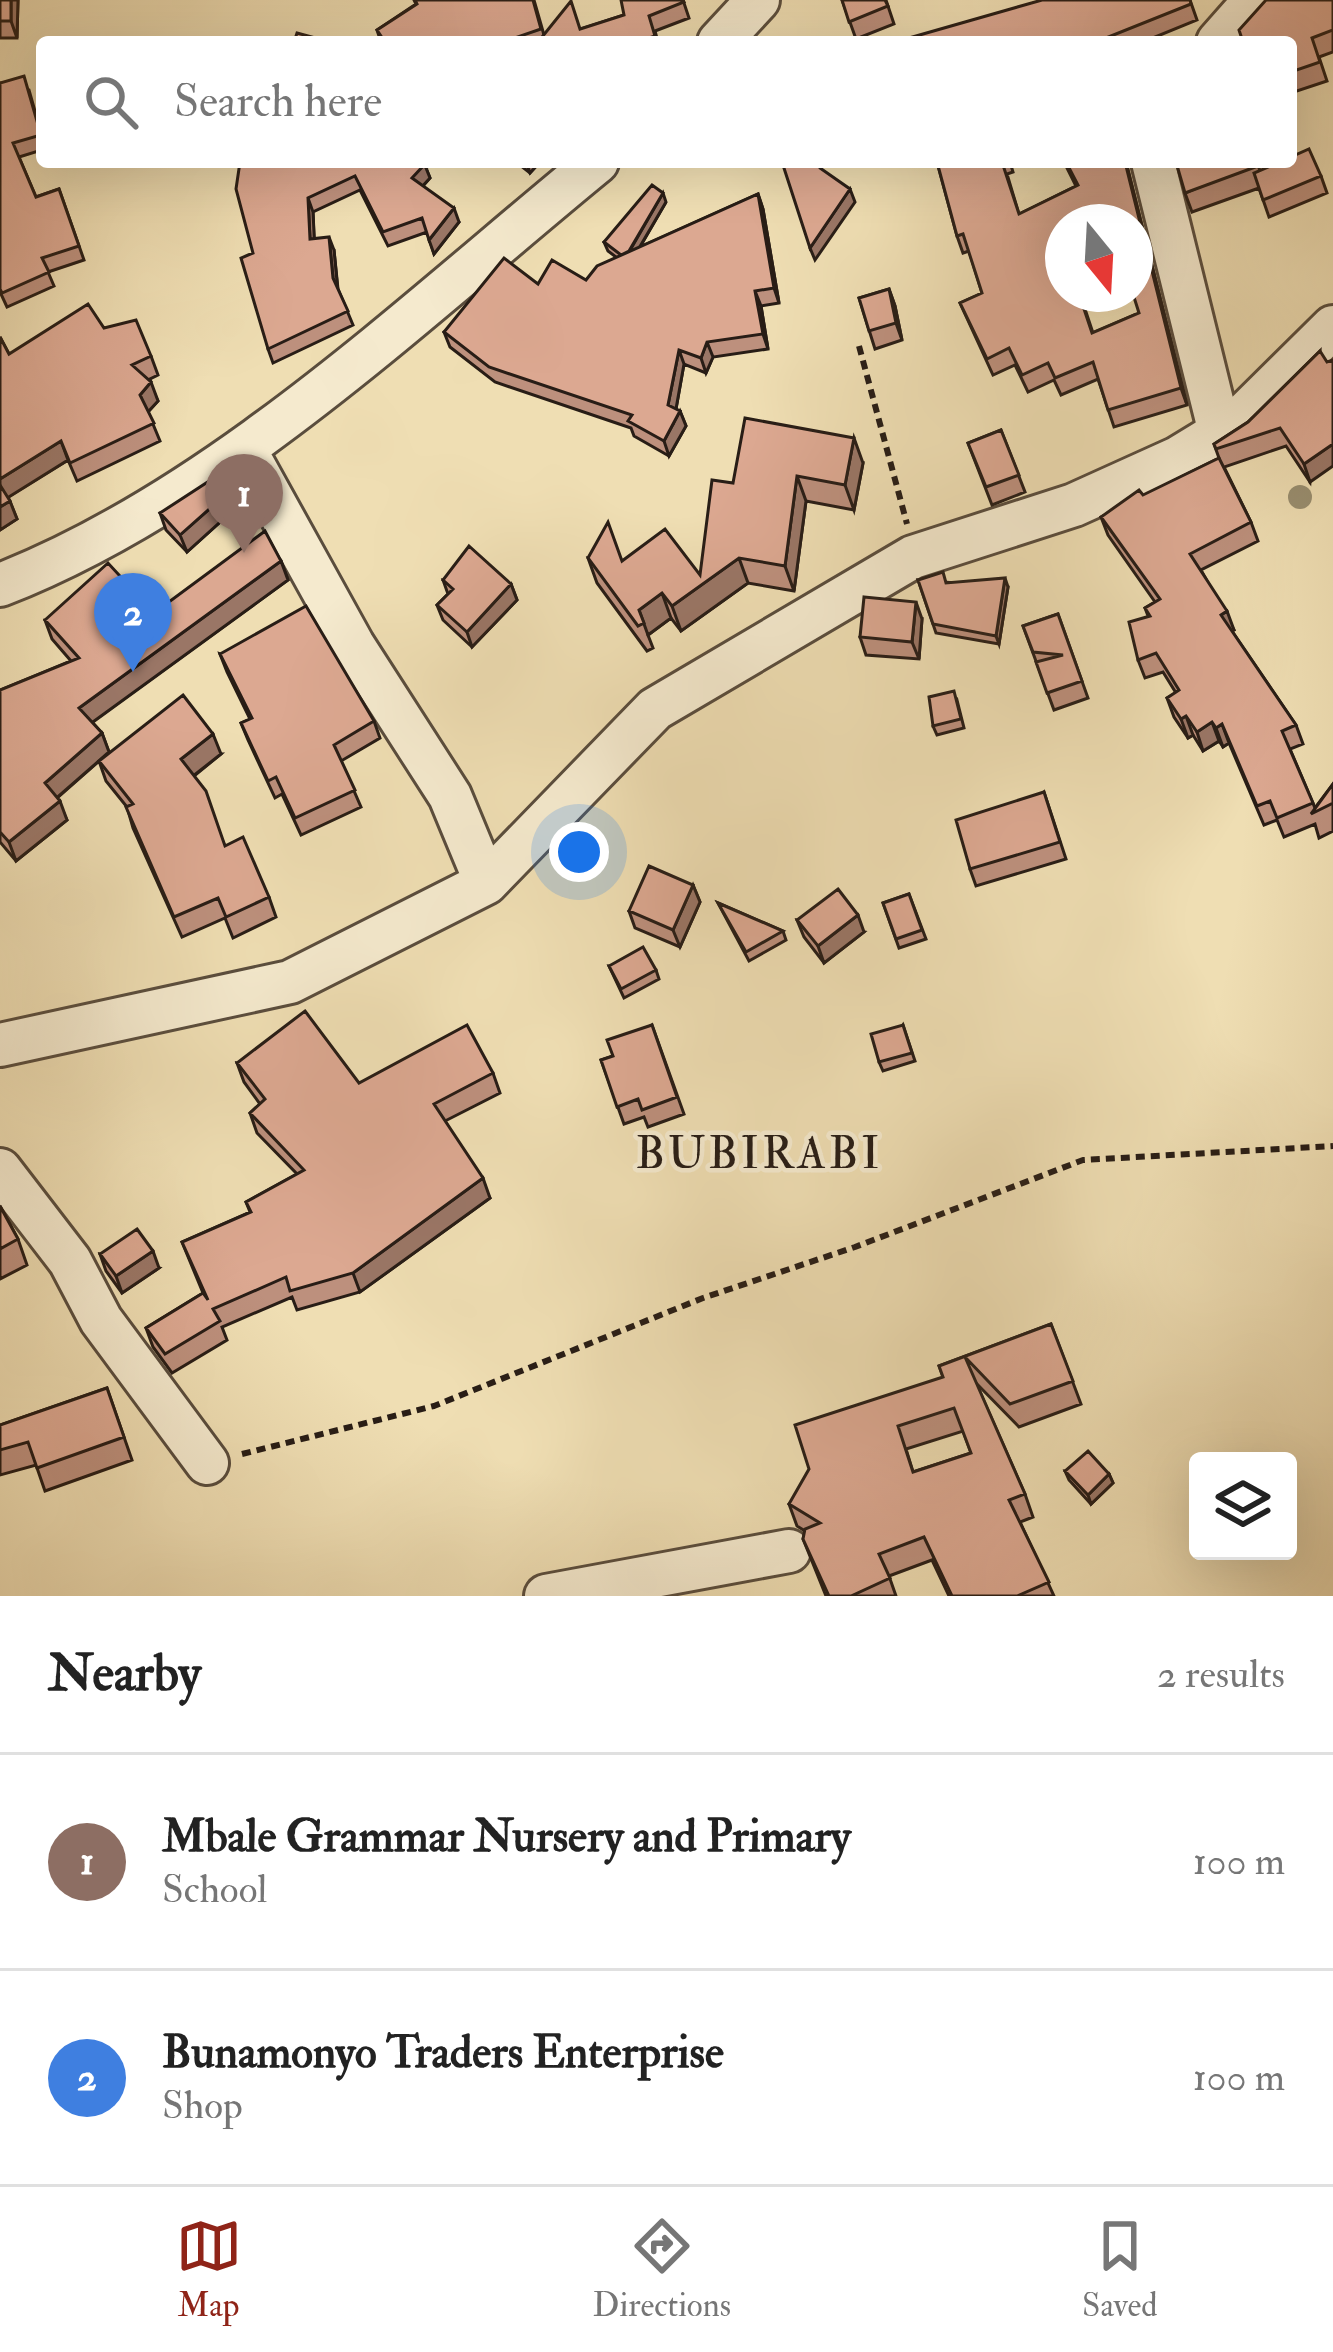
<!DOCTYPE html>
<style>
body{margin:0;font-family:"IM FELL Double Pica",serif;background:#f2f2f2;color:#222}
.controls{position:absolute;right:36px;bottom:36px;display:grid;overflow:hidden;border-radius:12px;box-shadow:0 12px 48px #0002}
.controls button{width:108px;height:108px;display:grid;place-items:center;padding:0;border:0;border-bottom:3px solid #e0e0e0;background:#fff;color:#222;font:60px sans-serif}
.compass{position:absolute;left:1045px;top:204px;width:108px;height:108px;border-radius:50%;background:#fff;box-shadow:0 12px 48px #0002;rotate:162deg}
.you{position:absolute;left:579px;top:852px;width:42px;height:42px;margin:-30px;border:9px solid #fff;border-radius:50%;background:#1a73e8;box-shadow:0 0 0 18px #1a73e833}
.badge{display:grid;place-items:center;width:78px;height:78px;border-radius:50%;background:#8f2418;color:#fff;font-size:39px;font-weight:700}
.pin{position:absolute;translate:-50% -99px;filter:drop-shadow(0 3px 6px #0008)}
.pin::after{content:'';position:absolute;top:63px;width:42px;height:36px;background:inherit;clip-path:polygon(0 0,100% 0,50% 100%)}
.list{margin:0;padding:0;list-style:none}
h2{display:flex;justify-content:space-between;align-items:center;height:156px;margin:0;padding:0 48px;font-size:51px}
h2 small{font-size:39px;font-weight:400;color:#767676}
.list li{display:grid;grid-template-columns:78px 1fr auto;gap:36px;align-items:center;box-sizing:border-box;height:216px;padding:0 48px;border-top:3px solid #e0e0e0}
.list b{display:block;font-size:45px;white-space:nowrap}
.list p{margin:0;font-size:39px;white-space:nowrap;color:#767676}
.list em{font-size:39px;font-style:normal;color:#767676}
.icon{flex:none;width:66px;height:66px;fill:none;stroke:currentColor;stroke-width:2;stroke-linecap:round;stroke-linejoin:round}
.map{position:relative;flex:none;width:1333px;height:1596px;overflow:hidden}
.search{position:absolute;background:#fff;box-shadow:0 12px 48px #0002;left:36px;right:36px;top:36px;height:132px;display:flex;align-items:center;gap:30px;box-sizing:border-box;padding:0 42px;border-radius:12px;color:#767676;font-size:45px}
.sheet{height:588px;background:#fff}
nav{display:flex;justify-content:space-around;align-items:center;box-sizing:border-box;height:168px;border-top:3px solid #e0e0e0;background:#fff;font-size:33px;color:#767676}
nav a{display:grid;justify-items:center;gap:6px}
nav .on{color:#8f2418}
.map>svg:first-child{display:block}
</style>
<div class="map">
<svg width="1333" height="1596" viewBox="0 0 1333 1596">
<rect width="100%" height="100%" fill="#efdeb3"/>
<filter id="stains"><feTurbulence type="fractalNoise" baseFrequency=".00167" numOctaves="4"/><feColorMatrix values="0 0 0 0 .2 0 0 0 0 .09 0 0 0 0 .02 0 0 0 .5 -.17"/></filter>
<radialGradient id="worn" r=".72"><stop offset=".6" stop-color="#630" stop-opacity="0"/><stop offset="1" stop-color="#630" stop-opacity=".3"/></radialGradient>
<g fill="none" stroke-linecap="round" stroke-linejoin="round">
<defs>
<path id="minor" d="M719,42L758,0
M1218,42L1255,0
M1153,162L1220,433
M0,585C219,500 416,310 597,162
M486,883L655,709L913,557L1074,505L1178,458L1237,422L1333,327
M0,1045L290,982L486,883L450,796L353,645L244,448
M0,1170L70,1261L101,1320L207,1463
M546,1596L789,1551"/>
</defs>
<use href="#minor" stroke="#5a4d3d" stroke-width="48"/>
<path stroke="#281d16" stroke-width="6" stroke-dasharray="9 6" stroke-linecap="butt" d="M859,346L907,524
M242,1454L434,1406L703,1298L855,1247L1083,1160L1333,1146"/>
<use href="#minor" stroke="#f5eace" stroke-width="42"/>
</g>
<circle fill="#998f71" cx="1300" cy="497" r="12"/>
<path fill="#bd907d" stroke="#281d16" stroke-width="3" fill-rule="evenodd" d="M0,0H18L17,38H0Z
M414,0H534L544,35L581,29L624,15L683,0L689,18L655,31L658,42H381L377,30L416,4Z
M842,0H886L894,24L856,39Z
M1190,0L1197,20L1143,42H895Z
M1333,0V52L1319,57L1327,81L1291,93V42L1242,39Z
M0,83L29,90L42,136V150L19,157L36,197L59,189L84,260L48,272L54,286L7,307L0,292Z
M240,162H433L426,168L430,178L423,186L459,222L434,254L427,232L388,246L360,190L313,212L314,238L334,250L338,289L353,325L273,363L268,349Z
M516,162H540L530,173Z
M937,162H1010L1013,172L1007,174L1019,214L1076,186L1064,162H1126L1187,405L1114,427L1098,379L1061,395L1054,380L1028,392L1015,365L993,375L960,303L982,293L969,251L963,253L957,236ZM1135,222L1139,313L1093,333L1082,300Z
M1257,162L1260,171L1321,176L1327,193L1269,217L1259,188L1192,212L1185,193Z
M758,194L763,209L779,303L761,306L768,349L713,357L706,373L684,364L676,409L680,411L686,426L669,456L634,436L631,428L495,382L450,347L444,332L538,284L586,280L616,257L608,251L604,242L666,202L640,247Z
M889,289L895,306L902,340L875,349L859,298Z
M104,328L151,356L158,375L148,380L158,401L148,412L160,441L77,481L68,460L8,497L17,519L0,530V337L9,354Z
M1320,351L1310,482L1286,446L1224,467L1251,522L1258,541L1201,570L1234,630L1232,631L1296,725L1303,744L1290,749L1315,808L1333,784V831L1319,838L1315,824L1284,837L1277,820L1264,825L1229,743L1223,747L1219,741L1203,751L1193,735L1188,738L1174,717L1167,698L1176,693L1163,672L1145,678L1138,660L1148,616L1145,608L1155,602L1108,535L1101,517L1219,458L1214,444L1248,422Z
M1001,430L1025,492L992,505L968,443Z
M863,463L854,510L806,501L794,591L748,583L681,631L671,618L648,635L653,648L647,651L597,583L588,558L622,561L700,575L733,483Z
M233,488L239,505L187,552L166,530L160,513Z
M281,561L288,580L92,722L102,733L109,752L221,754L194,776L225,846L269,897L276,917L233,938L225,918L182,937L133,828L127,807L106,781L99,761L57,798L67,820L16,861L0,842V690L71,661L52,639L45,620L154,613Z
M443,580L511,584L517,600L472,647L443,620L437,605L448,594Z
M918,580L1008,587L999,644L936,633Z
M1058,614L1088,698L1054,710L1023,626Z
M922,619L919,659L866,655L860,637Z
M220,654L374,721L380,738L341,761L361,807L301,835L282,794L275,798L248,740L241,723L250,719L227,672Z
M957,700L964,728L937,735L933,726Z
M1044,792L1066,859L976,886L970,869Z
M693,885L700,902L680,947L635,928L629,911Z
M909,894L926,939L899,948L883,903Z
M718,903L783,931L786,940L749,961Z
M797,920L864,932L824,963L804,937Z
M609,966L656,970L659,979L624,998Z
M652,1025L684,1114L648,1127L644,1117L624,1124L601,1060L613,1056Z
M903,1025L915,1061L883,1071L879,1062Z
M237,1063L359,1083L493,1073L500,1093L445,1121L490,1198L360,1292L297,1310L292,1297L222,1327L227,1340L172,1373L153,1347L146,1328L203,1293L182,1242L250,1212L246,1202L297,1174L257,1133L250,1113L260,1104L244,1082Z
M0,1206L18,1239L27,1265L0,1279Z
M100,1254L159,1268L122,1293L106,1271Z
M1051,1324L1081,1404L1019,1427L976,1383L1025,1494L1033,1517L1020,1522L1054,1596H949L932,1560L889,1576L896,1596H826L803,1539L805,1531L797,1526L789,1504L943,1377L939,1366ZM963,1431L971,1453L913,1472L906,1449Z
M107,1388L132,1460L45,1491L36,1465L0,1475V1425Z
M1065,1471L1109,1474L1113,1483L1091,1504L1069,1480Z"/>
<path fill="#9a7666" stroke="#281d16" stroke-width="3" d="M11,0H18L17,38L11,21Z
M419,162H433L426,168L430,178L417,192L412,178Z
M526,162H540L530,173Z
M1125,162H1126L1187,405L1181,388Z
M850,189L855,202L815,260L810,248Z
M663,193L666,202L628,267L625,259Z
M758,194L763,209L779,303L774,288Z
M308,198L313,212L315,253L310,239Z
M454,208L459,222L434,254L429,240Z
M329,237L334,250L338,292L333,278Z
M889,289L895,306L902,340L896,323Z
M755,291L761,306L768,349L763,334Z
M707,342L713,357L706,373L701,358Z
M679,350L684,364L674,420L668,405Z
M151,382L158,401L147,413L140,395Z
M680,411L686,426L669,456L664,441Z
M854,438L863,463L854,510L845,485Z
M61,441L68,460L4,500L0,488V479Z
M1333,444V466L1310,482L1304,464Z
M797,476L806,501L794,591L785,566Z
M233,488L239,505L187,552L180,535Z
M10,501L17,519L0,530V507Z
M739,558L748,583L681,631L672,606Z
M281,561L288,580L86,727L79,708Z
M1005,578L1008,587L999,644L996,636Z
M511,584L517,600L472,647L467,632Z
M662,593L671,618L648,635L639,610Z
M916,602L922,619L919,659L912,642Z
M1227,611L1234,630L1228,634L1221,615Z
M1186,716L1193,735L1188,738L1181,719Z
M1212,722L1219,741L1203,751L1197,732Z
M1222,724L1229,743L1223,747L1216,728Z
M102,733L109,752L52,802L45,783Z
M213,734L221,754L188,780L181,759Z
M60,801L67,820L16,861L9,842Z
M693,885L700,902L680,947L673,930Z
M858,915L864,932L824,963L818,946Z
M483,1178L490,1198L360,1292L353,1273Z
M153,1251L159,1268L122,1293L116,1276Z
M1109,1474L1113,1483L1091,1504L1088,1495Z"/>
<path fill="#dca891" stroke="#281d16" stroke-width="3" fill-rule="evenodd" d="M0,0H11V21H0Z
M415,0H533L541,29L503,42H385L377,30L417,4Z
M621,0H683L684,2L649,16L655,36L637,42H538L571,1L580,29L624,15Z
M842,0H885L888,6L849,22Z
M1042,0H1190L1191,4L1096,42H895Z
M1266,0H1333V30L1312,38L1320,62L1291,72V42H1231L1242,39L1239,30Z
M297,33L330,42H294Z
M24,76L41,135L13,143L36,197L59,189L79,246L42,258L49,272L2,293L0,289V83Z
M1309,149L1321,176L1263,200L1254,173L1280,162H1291V157Z
M240,162H422L425,164L412,178L454,208L429,240L422,218L383,232L355,176L308,198L310,239L329,237L333,278L348,311L268,349L241,258L253,253L236,189Z
M782,162H817L820,168L850,189L810,248Z
M937,162H1002L1019,214L1078,185L1066,162H1125L1181,388L1108,410L1093,362L1055,378L1048,363L1022,375L1009,348L987,359L960,303L982,293L963,234L957,236ZM1063,222H1135V294H1133L1139,313L1092,333L1079,294H1063Z
M1176,162H1257L1258,166L1185,193Z
M652,185L663,193L629,251L621,255L604,242Z
M758,194L774,288L755,291L763,334L707,342L701,358L679,350L668,405L680,411L664,441L628,421L632,415L489,367L444,332L504,258L538,284L552,260L586,280L597,266Z
M889,289L896,323L869,331L859,298Z
M88,304L104,328L136,320L151,356L132,365L151,382L140,395L154,423L70,463L61,441L0,479V337L9,354Z
M1320,351L1327,362L1333,360V444L1304,464L1280,428L1216,449L1214,444L1248,422Z
M745,418L854,438L845,485L797,476L785,566L739,558L672,606L662,593L639,610L644,623L638,626L588,558L608,522L622,561L665,529L700,575L712,480L733,483Z
M1001,430L1019,475L986,487L968,443Z
M1219,458L1251,522L1190,554L1227,611L1221,615L1296,725L1282,731L1313,803L1277,818L1270,801L1257,806L1222,724L1216,728L1212,722L1197,732L1186,716L1181,719L1167,698L1179,690L1156,653L1138,660L1129,622L1150,616L1145,608L1160,599L1101,517L1139,490L1143,495Z
M220,474L233,488L180,535L160,513Z
M0,485L10,501L0,507Z
M265,531L281,561L79,708L102,733L45,783L60,801L9,842L0,832V690L79,658L45,620L108,563L154,613Z
M469,546L511,584L467,632L437,605L453,589L443,580Z
M943,572L946,583L1005,578L996,636L933,624L918,580Z
M864,597L916,602L912,642L860,637Z
M306,606L374,721L334,745L355,790L295,818L276,777L268,781L241,723L252,718L220,654Z
M1058,614L1082,681L1047,693L1036,662L1063,655L1033,652L1023,626Z
M954,691L961,719L933,726L929,697Z
M183,695L213,734L181,759L206,791L225,846L243,837L269,897L226,917L218,898L174,917L126,807L133,804L99,761Z
M1333,784V803L1311,814Z
M1044,792L1060,842L970,869L956,820Z
M649,866L693,885L673,930L629,911Z
M838,889L858,915L818,946L797,920Z
M909,894L922,930L896,939L883,903Z
M718,903L783,931L746,952Z
M643,947L656,970L621,989L609,966Z
M305,1011L359,1083L467,1025L493,1073L434,1104L483,1178L353,1273L290,1291L286,1277L213,1309L220,1321L165,1354L146,1328L203,1293L208,1300L182,1242L251,1212L246,1202L304,1170L250,1113L265,1099L237,1063Z
M652,1025L677,1097L642,1110L638,1099L617,1107L601,1060L613,1056L607,1040Z
M903,1025L912,1053L879,1062L871,1034Z
M0,1206L18,1239L0,1249Z
M137,1229L153,1251L116,1276L100,1254Z
M1051,1324L1073,1381L1010,1404L965,1357L1025,1494L1009,1500L1049,1582L1017,1596H952L924,1537L879,1554L890,1578L851,1596H829L803,1539L805,1529L820,1523L789,1504L809,1469L795,1425L943,1377L939,1366ZM954,1408L971,1453L913,1472L898,1426Z
M107,1388L124,1437L37,1468L28,1442L0,1450V1425Z
M1088,1451L1109,1474L1088,1495L1065,1471Z"/>
<g text-anchor="middle" stroke-width="9" stroke-linejoin="round" paint-order="stroke">
<g font-size="45" letter-spacing="3" fill="#281d16" stroke="#f5eace">
<text x="759" y="1168">BUBIRABI</text>
</g>
</g>
<rect width="100%" height="100%" filter="url(#stains)"/>
<rect width="100%" height="100%" fill="url(#worn)"/>
</svg>
<div class="controls">
<button><svg class="icon" aria-label="layers" viewBox="0 0 24 24"><path d="M12 4l9 5-9 5-9-5zM3 14l9 5 9-5"/></svg></button>
</div>
<svg class="compass" viewBox="-18 -18 36 36"><path d="M0-13l5 13h-10z" fill="#e53935"/><path d="M0 13l5-13h-10z" fill="#767676"/></svg>
<div class="you"></div>
<div class="pin badge" style="left:244px;top:553px;background:#8d6e63">1</div>
<div class="pin badge" style="left:133px;top:672px;background:#3f7fe0">2</div>
<div class="search"><svg class="icon" aria-label="search" viewBox="0 0 24 24"><circle cx="10" cy="10" r="6"/><path d="M15 15l6 6"/></svg>Search here</div>
</div>
<section class="sheet">
<h2>Nearby<small>2 results</small></h2>
<ul class="list">
<li><span class="badge" style="background:#8d6e63">1</span><div><b>Mbale Grammar Nursery and Primary</b><p>School</p></div><em>100 m</em></li>
<li><span class="badge" style="background:#3f7fe0">2</span><div><b>Bunamonyo Traders Enterprise</b><p>Shop</p></div><em>100 m</em></li>
</ul>
</section>
<nav>
<a class="on"><svg class="icon" aria-label="map" viewBox="0 0 24 24"><path d="M3 6l6-2 6 2 6-2v14l-6 2-6-2-6 2zM9 4v14M15 6v14"/></svg>Map</a>
<a><svg class="icon" aria-label="directions" viewBox="0 0 24 24"><path d="M12 3l9 9-9 9-9-9zM9 14v-3h6M13 9l2 2-2 2"/></svg>Directions</a>
<a><svg class="icon" aria-label="saved" viewBox="0 0 24 24"><path d="M7 4h10v16l-5-4-5 4z"/></svg>Saved</a>
</nav>
